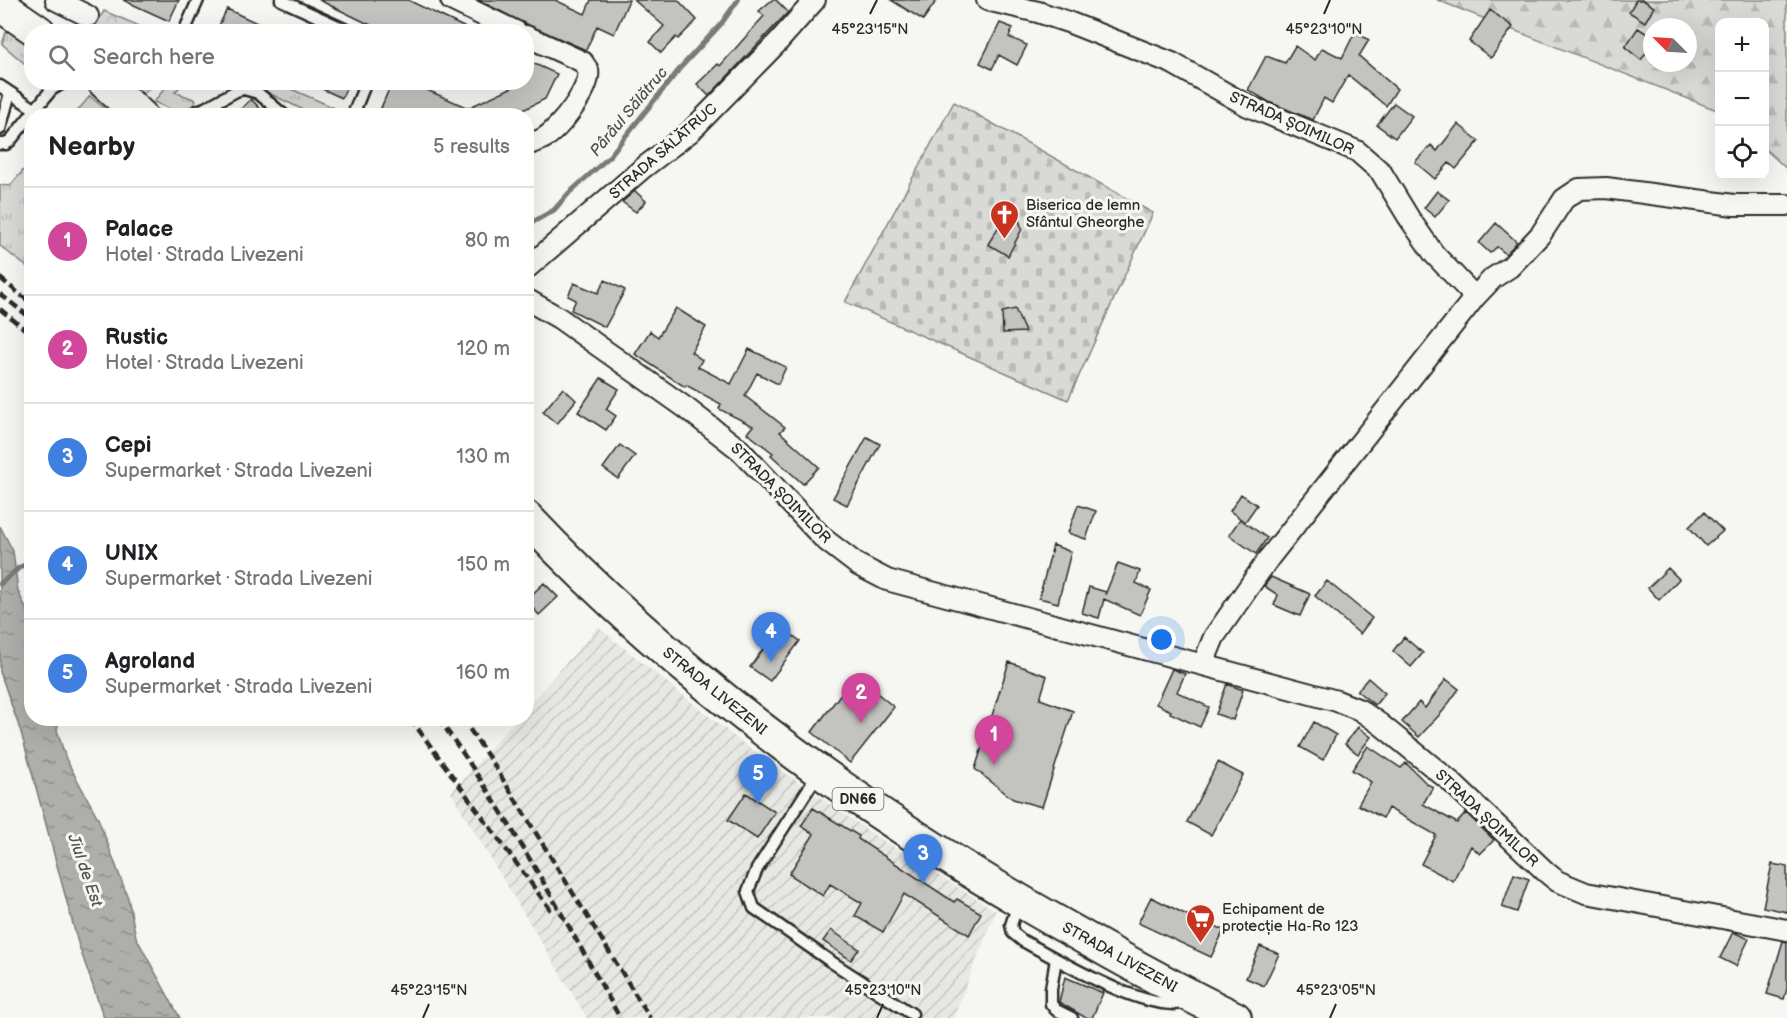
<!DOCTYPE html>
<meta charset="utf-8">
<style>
body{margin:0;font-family:"Balsamiq Sans",sans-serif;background:#f2f2f2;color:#202124}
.controls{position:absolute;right:18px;top:18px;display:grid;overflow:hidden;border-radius:12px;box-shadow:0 6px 24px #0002}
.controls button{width:54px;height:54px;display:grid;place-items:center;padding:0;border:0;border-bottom:2px solid #e0e0e0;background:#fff;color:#202124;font:30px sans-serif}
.compass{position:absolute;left:1643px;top:18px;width:54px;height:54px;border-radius:50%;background:#fff;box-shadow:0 6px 24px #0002;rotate:294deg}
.you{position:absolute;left:1162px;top:640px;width:21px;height:21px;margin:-15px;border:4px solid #fff;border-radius:50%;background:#1a73e8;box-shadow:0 0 0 9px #1a73e833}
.badge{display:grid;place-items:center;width:39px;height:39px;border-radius:50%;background:#c8321e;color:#fff;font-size:20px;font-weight:700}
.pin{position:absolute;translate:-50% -50px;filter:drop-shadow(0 2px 3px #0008)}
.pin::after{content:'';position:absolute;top:32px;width:21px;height:18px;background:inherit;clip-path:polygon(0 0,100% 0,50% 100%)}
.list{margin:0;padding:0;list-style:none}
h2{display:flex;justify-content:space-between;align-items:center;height:78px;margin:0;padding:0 24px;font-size:26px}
h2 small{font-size:20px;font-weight:400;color:#757577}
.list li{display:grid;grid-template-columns:39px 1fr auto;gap:18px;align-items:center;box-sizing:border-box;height:108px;padding:0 24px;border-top:2px solid #e0e0e0}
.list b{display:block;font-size:22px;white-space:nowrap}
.list p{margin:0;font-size:20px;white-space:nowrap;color:#757577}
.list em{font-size:20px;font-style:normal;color:#757577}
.icon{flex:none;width:33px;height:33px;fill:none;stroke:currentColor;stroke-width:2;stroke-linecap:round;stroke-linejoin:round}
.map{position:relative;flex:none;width:1787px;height:1018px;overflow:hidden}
.search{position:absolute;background:#fff;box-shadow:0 6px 24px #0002;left:24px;top:24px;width:510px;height:66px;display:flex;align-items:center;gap:15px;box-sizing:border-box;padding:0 21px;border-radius:24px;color:#757577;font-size:22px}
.panel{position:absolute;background:#fff;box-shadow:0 6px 24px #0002;left:24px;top:108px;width:510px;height:618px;border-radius:24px}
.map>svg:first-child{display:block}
</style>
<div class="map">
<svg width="1787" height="1018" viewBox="0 0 1787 1018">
<defs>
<pattern id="industrial-furrows" width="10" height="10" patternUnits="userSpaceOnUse" patternTransform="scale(1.5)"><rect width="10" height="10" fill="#e7e7e3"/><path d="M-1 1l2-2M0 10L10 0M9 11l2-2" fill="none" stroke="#c6c6c3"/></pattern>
<pattern id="grass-tufts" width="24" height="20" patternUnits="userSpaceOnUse" patternTransform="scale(1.5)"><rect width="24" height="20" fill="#d9d9d5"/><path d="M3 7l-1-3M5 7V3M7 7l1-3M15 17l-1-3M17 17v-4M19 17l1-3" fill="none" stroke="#babab7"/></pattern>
<pattern id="forest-firs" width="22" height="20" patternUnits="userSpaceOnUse" patternTransform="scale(1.5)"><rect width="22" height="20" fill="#d9d9d5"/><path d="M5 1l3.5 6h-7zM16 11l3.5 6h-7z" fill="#babab7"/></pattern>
<pattern id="cemetery-stones" width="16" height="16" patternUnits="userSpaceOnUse" patternTransform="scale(1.5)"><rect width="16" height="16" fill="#d9d9d5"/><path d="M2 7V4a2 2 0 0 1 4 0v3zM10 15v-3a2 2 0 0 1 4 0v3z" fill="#babab7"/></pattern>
<pattern id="park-crowns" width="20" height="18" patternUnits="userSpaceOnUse" patternTransform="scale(1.5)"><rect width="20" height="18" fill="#d9d9d5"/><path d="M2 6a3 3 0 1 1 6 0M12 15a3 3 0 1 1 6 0" fill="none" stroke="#babab7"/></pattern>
<pattern id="water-ripples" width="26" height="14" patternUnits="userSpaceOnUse" patternTransform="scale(1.5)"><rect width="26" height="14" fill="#aeaeab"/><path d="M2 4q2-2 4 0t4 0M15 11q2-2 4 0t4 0" fill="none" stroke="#8e8e8b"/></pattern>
</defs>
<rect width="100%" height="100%" fill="#f6f6f2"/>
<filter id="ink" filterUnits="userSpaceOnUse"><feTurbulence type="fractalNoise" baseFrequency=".0167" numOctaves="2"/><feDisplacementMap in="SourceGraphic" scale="12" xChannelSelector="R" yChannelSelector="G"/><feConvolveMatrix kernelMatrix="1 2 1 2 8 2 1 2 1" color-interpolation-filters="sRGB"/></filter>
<g filter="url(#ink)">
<path fill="url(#industrial-furrows)" d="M598,627L740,741L874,835L996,911L953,1018H587L451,793L516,719L526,718L527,707Z"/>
<path fill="url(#grass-tufts)" stroke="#828280" stroke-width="1.5" d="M7,29L31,46V69L2,44Z
M169,83H184L175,92L196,100L191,108L174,111L154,102Z
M248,83H277L351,115H314Z
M90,96L112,115H74Z
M31,161V270L0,246V185L10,186Z"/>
<path fill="url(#forest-firs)" stroke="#828280" stroke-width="1.5" fill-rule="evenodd" d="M1437,0H1787V169L1765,149L1764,22H1720L1719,111ZM1652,27H1688V63H1652Z"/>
<path fill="url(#cemetery-stones)" stroke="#828280" stroke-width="1.5" d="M954,102L1153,213L1068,400L845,302Z"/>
<path fill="url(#park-crowns)" stroke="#828280" stroke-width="1.5" d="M104,11L151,31H92Z
M131,83H156L143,94Z"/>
<path fill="url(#water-ripples)" stroke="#7a7a78" stroke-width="1.5" d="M0,526L13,551L18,591L31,620L32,718L59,719L57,730L66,759L98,818L128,898L136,937L180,1018H104L78,943L21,732L0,672Z"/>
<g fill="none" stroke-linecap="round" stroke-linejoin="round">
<path stroke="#7a7a78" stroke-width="5" d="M526,226L554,210L569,193L608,158L682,66L721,24L738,0
M0,584L20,567L32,562"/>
</g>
<path fill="#c3c3c0" stroke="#2b2b2b" stroke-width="1.5" d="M123,0H179L169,21Z
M319,0H408L474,32H385Z
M478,0H555L585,14L591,0H629L614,34L597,26L586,50L526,24Z
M634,0H678L697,20L678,39L676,37L661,53L650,42L664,26Z
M772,0H776L788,12L709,96L697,84L718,64L720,66L764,16L759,11Z
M891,0H937L923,20Z
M1636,0H1643L1654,7L1645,22L1629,12Z
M227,9L276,32H216Z
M1490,10L1513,27L1491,58L1469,41Z
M1000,23L1013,28L1009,37L1027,45L1017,65L999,55L992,69L980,63Z
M1638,28L1652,37V45L1641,60L1625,47Z
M1355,32L1369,40L1359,56L1397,89L1386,106L1348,75L1332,103L1324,98L1313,120L1269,102L1248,90L1266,56L1285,63L1295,46L1315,60L1322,48L1342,58Z
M526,60L557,74L545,99L521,111L523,116H398L381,108L392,82H409L468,108L515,86L517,82H526Z
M307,82H349L342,98Z
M251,99L267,116H234Z
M1394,103L1412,116L1395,138L1377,125Z
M1458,124L1479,141L1456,169L1449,163L1435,179L1415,162L1431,145L1437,151Z
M635,191L646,201L636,212L622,202Z
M1437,191L1449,200L1435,217L1424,208Z
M1013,217L1019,220L1022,229L1008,256L988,244L1001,223L1005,219Z
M1496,223L1517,242L1506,254L1497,247L1490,253L1479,243Z
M605,280L625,290L605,327L571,310L576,300L568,296L574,283L598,293Z
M676,308L706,327L691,352L702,360L698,367L731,384L749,349L786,367L778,384L757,373L745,396L785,427L780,432L819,467L803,484L771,455L773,453L747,433L753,426L719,409L721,404L686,385L685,387L635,354L650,331L658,337Z
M1015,309L1025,332L1003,333L1002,312Z
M601,378L619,389L606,409L616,416L606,430L578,412Z
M563,388L576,400L557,424L543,412Z
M867,437L880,444L847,505L833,498Z
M620,445L635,456L618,479L603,468Z
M1241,494L1257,505L1245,522L1230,511Z
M1078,505L1096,511L1086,539L1068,533Z
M1704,512L1723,531L1706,546L1689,527Z
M1240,519L1267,538L1256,554L1229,535Z
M1053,545L1071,552L1058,603L1039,598Z
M1118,563L1140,571L1136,583L1151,590L1140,615L1104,599L1099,618L1082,613L1089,587L1106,592L1105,595Z
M1668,568L1679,579L1659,600L1648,588Z
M1271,577L1310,594L1300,616L1274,605L1278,595L1264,586Z
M1327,581L1372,618L1360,634L1315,596Z
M544,583L558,597L539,615L526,600Z
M780,626L800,641L770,681L750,667Z
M1404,637L1423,653L1411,667L1393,651Z
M1009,662L1047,676L1040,699L1073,711L1042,807L1013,799L975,769Z
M1172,669L1185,674L1177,692L1209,707L1200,727L1170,713L1171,711L1156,704Z
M855,675L894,707L850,763L812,732Z
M1368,678L1385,693L1375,705L1357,691Z
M1446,679L1459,689L1443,711L1419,737L1402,722L1419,702L1425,708Z
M1227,684L1243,690L1233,720L1216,714Z
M1314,722L1336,735L1323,760L1300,747Z
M1358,727L1371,737L1358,754L1345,744Z
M1368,746L1401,768L1406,763L1427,784L1433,787L1423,804L1457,823L1466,813L1494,840L1480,854L1471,846L1453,881L1421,864L1436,835L1388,808L1383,818L1358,805L1371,782L1352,770Z
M1218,762L1243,775L1211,835L1187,822Z
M746,793L775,812L757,839L728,820Z
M813,808L859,836L858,839L954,902L957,899L981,913L969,935L904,894L883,932L855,916L862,903L830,884L823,896L789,874L814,834L801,826Z
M1772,864L1787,867V912L1763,907Z
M1514,874L1529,879L1517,912L1502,907Z
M1151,897L1195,919L1196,917L1224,930L1211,957L1138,923Z
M831,930L859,949L851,960L823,941Z
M1733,932L1749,939L1736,966L1720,958Z
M1783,941L1787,942V989L1784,999L1767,994Z
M1260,946L1279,954L1264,986L1246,978Z
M1065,977L1103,993L1092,1018H1086L1059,1002Z"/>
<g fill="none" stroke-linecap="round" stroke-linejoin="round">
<defs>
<path id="lane" d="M281,0L351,32
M184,32L198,0
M0,86L36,110
M354,112L366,82
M186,116L205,108L236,91L244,89L258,93L285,116
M0,129L10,93
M0,144H6L10,141L51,90L64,82
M818,774L757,869L748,891L754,908L830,961L912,1014
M1018,904L1011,925L1013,933L1023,941C1059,960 1148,1015 1187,1002
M1056,959L1051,989V1004L1056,1010L1072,1018"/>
<path id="street" d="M56,0L88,16
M451,0L517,32
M987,0L1038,12L1068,22L1172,63L1248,106L1357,151L1381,172L1409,218L1434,254L1475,297
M526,36L583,62C584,65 587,68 588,70C592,88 559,129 544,138C539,141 532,143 526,145
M526,269L643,168L690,132L777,43L815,0
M526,299L559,318L686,408L740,450L824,539L858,565L887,580L1337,701L1360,710L1380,724L1450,781L1546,872L1557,881L1586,893L1787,930
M1203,664L1214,637L1269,558L1475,297L1493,278L1510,267L1541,234L1564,199L1579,189L1606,188L1734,205H1787"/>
<path id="primary" d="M0,5L39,32
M104,82L141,116
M526,517C686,686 869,817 1071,930C1125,961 1179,991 1235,1018"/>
</defs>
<use href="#lane" stroke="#2b2b2b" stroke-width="15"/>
<use href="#street" stroke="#2b2b2b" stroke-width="24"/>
<use href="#primary" stroke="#2b2b2b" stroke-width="36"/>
<use href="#lane" stroke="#f6f6f2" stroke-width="10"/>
<use href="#street" stroke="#f6f6f2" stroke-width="20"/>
<use href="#primary" stroke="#f6f6f2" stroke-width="32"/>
<path stroke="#2b2b2b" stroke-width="4.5" stroke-dasharray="9 4.5" stroke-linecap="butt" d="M0,278L32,304
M0,294L32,319
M0,309L32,335
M410,718L552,912
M438,718C507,813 563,916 620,1018
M462,718L494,765L650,1018"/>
</g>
</g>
<path fill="none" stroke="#2b2b2b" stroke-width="2" d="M870,14L877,0M1324,14L1330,0M423,1018L429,1004M877,1018L883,1004M1330,1018L1336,1004"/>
<defs>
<symbol id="church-pin" viewBox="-11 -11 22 30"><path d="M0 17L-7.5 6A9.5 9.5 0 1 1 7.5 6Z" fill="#c8321e" stroke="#f6f6f2"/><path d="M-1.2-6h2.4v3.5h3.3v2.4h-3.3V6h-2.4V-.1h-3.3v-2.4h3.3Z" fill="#fff"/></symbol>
<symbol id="supermarket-pin" viewBox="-11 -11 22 30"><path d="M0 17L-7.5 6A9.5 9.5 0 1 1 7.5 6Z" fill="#c8321e" stroke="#f6f6f2"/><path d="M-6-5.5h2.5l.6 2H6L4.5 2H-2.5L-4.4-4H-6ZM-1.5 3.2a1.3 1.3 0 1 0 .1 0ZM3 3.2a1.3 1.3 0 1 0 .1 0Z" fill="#fff"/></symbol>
</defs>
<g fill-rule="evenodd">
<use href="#church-pin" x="988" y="198" width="33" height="45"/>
<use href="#supermarket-pin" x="1184" y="902" width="33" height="45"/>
</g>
<g text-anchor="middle" stroke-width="6" stroke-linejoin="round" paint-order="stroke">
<rect fill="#f6f6f2" stroke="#686867" stroke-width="1.5" x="832.5" y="788" width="51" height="22" rx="4.5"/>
<g font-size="14" font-weight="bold" fill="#2b2b2b">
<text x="858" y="804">DN66</text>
</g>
<g font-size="15" fill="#2b2b2b" stroke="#f6f6f2">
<text transform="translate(1292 123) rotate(24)" y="5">STRADA ȘOIMILOR</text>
<text transform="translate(663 151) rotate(-41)" y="5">STRADA SĂLĂTRUC</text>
<text transform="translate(781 493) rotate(45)" y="5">STRADA ȘOIMILOR</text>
<text transform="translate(715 691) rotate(39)" y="5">STRADA LIVEZENI</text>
<text transform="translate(1487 818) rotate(43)" y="5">STRADA ȘOIMILOR</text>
<text transform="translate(1120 957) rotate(29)" y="5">STRADA LIVEZENI</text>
</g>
<g font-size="15" fill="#2b2b2b" stroke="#f6f6f2" text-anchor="start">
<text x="1026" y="210">Biserica de lemn<tspan x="1026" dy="17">Sfântul Gheorghe</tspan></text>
<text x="1222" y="914">Echipament de<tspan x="1222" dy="17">protecție Ha-Ro 123</tspan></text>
</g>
<g font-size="16" font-style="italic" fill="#525251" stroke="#f6f6f2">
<text transform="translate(628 111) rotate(-50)" y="6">Pârâul Sălătruc</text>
<text transform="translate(86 870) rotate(71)" y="6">Jiul de Est</text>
</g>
</g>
<g font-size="15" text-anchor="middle" fill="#2b2b2b" stroke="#f6f6f2" stroke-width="6" stroke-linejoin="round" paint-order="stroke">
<text x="870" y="34">45°23'15"N</text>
<text x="1324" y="34">45°23'10"N</text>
<text x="429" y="995">45°23'15"N</text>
<text x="883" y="995">45°23'10"N</text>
<text x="1336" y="995">45°23'05"N</text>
</g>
</svg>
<div class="controls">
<button>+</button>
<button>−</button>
<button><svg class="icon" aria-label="locate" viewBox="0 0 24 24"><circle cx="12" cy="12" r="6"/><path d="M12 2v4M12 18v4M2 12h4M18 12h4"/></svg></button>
</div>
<svg class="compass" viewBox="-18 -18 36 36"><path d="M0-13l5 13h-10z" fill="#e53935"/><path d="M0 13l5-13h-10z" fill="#757577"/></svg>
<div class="you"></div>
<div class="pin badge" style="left:994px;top:765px;background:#d1479c">1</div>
<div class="pin badge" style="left:861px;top:723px;background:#d1479c">2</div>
<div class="pin badge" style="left:923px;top:884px;background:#3f7fe0">3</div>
<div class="pin badge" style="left:771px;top:662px;background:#3f7fe0">4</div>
<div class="pin badge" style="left:758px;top:804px;background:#3f7fe0">5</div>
<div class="search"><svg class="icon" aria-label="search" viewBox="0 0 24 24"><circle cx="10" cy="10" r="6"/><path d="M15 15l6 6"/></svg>Search here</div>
<section class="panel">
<h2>Nearby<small>5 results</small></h2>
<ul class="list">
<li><span class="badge" style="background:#d1479c">1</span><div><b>Palace</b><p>Hotel · Strada Livezeni</p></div><em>80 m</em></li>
<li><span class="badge" style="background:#d1479c">2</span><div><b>Rustic</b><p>Hotel · Strada Livezeni</p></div><em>120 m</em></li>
<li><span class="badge" style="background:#3f7fe0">3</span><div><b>Cepi</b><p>Supermarket · Strada Livezeni</p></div><em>130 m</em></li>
<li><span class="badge" style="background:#3f7fe0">4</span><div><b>UNIX</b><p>Supermarket · Strada Livezeni</p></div><em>150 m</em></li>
<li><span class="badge" style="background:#3f7fe0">5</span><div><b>Agroland</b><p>Supermarket · Strada Livezeni</p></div><em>160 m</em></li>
</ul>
</section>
</div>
